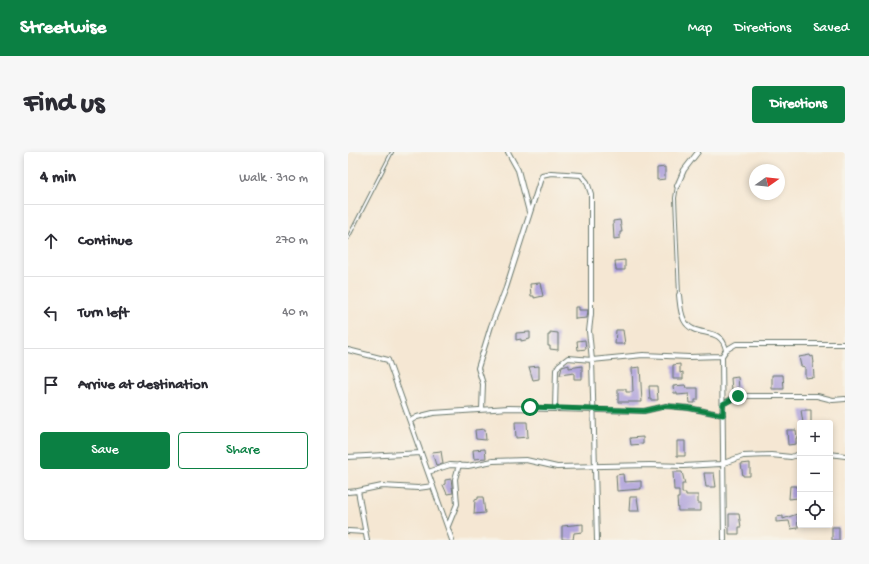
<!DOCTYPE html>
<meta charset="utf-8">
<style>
body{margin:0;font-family:"Gochi Hand",sans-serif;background:#f7f7f7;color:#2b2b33}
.controls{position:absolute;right:12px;bottom:12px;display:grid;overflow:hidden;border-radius:4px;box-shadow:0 2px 6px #0003}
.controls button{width:36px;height:36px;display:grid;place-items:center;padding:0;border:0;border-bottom:1px solid #e1e1e2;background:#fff;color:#2b2b33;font:20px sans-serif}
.compass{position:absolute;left:401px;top:12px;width:36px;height:36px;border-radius:50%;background:#fff;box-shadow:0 2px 6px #0003;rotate:76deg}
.stop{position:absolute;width:12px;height:12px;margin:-9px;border:3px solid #0b8043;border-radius:50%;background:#fff}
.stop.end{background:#0b8043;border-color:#fff;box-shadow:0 1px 4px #0008}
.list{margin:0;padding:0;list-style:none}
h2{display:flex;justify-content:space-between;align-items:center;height:52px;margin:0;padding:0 16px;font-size:17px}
h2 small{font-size:13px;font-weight:400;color:#7c7c81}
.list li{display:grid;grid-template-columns:26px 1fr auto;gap:12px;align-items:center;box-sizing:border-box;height:72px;padding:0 16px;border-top:1px solid #e1e1e2}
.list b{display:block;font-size:15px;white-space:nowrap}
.list em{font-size:13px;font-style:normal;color:#7c7c81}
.actions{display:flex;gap:8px;padding:12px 16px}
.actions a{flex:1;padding:9px 0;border:1px solid #0b8043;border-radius:4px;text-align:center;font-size:14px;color:#0b8043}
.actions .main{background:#0b8043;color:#fff}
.icon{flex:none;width:22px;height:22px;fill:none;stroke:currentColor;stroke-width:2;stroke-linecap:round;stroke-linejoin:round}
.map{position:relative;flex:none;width:497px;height:388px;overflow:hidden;border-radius:4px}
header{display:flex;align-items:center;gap:24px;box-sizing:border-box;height:56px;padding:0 20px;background:#0b8043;color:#fff}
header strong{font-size:19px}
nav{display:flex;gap:22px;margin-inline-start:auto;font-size:14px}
.intro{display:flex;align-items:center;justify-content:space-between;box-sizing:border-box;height:96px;padding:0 24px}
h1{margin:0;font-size:28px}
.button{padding:10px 18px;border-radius:4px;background:#0b8043;color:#fff;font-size:14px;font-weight:700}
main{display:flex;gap:24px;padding:0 24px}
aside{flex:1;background:#fff;border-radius:4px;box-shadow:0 2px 6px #0003}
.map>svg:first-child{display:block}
</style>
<header>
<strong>Streetwise</strong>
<nav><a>Map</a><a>Directions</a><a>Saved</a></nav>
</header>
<div class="intro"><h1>Find us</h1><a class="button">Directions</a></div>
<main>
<aside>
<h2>4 min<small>Walk · 310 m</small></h2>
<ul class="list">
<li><svg class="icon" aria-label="ahead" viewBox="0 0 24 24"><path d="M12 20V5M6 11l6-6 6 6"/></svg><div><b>Continue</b></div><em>270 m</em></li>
<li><svg class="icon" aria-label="left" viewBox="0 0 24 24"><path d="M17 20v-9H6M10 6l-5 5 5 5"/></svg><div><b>Turn left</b></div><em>40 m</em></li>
<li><svg class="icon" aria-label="arrive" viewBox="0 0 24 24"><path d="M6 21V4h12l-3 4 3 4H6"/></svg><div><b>Arrive at destination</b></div></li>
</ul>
<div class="actions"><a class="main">Save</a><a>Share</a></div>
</aside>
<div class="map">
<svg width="497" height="388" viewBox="0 0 497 388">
<rect width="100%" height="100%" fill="#f7f3e8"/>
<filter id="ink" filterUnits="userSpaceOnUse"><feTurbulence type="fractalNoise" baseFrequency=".025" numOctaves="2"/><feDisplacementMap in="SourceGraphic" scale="8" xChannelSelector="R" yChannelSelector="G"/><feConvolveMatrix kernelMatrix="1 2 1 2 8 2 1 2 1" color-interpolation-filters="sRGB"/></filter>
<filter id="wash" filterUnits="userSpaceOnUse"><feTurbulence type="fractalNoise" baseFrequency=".012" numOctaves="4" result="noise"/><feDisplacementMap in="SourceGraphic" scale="16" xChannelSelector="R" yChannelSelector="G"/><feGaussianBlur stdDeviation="0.9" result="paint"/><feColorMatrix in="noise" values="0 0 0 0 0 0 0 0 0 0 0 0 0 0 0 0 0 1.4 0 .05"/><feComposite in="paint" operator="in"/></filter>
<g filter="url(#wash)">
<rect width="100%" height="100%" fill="#f5e7d3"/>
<g id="blocks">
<path fill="#a99bda" d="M317,15V27L309,28V16Z
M272,68L274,80H272V86L266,87L265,69Z
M277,108V118H268L267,109Z
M192,131L195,144L186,146V144H183L182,132Z
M227,155H231V158H240L239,166L227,167Z
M268,178H275L277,192H267Z
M182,180V187L173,189V187L168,188V181Z
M202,180L210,181V198L202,197V194H200V183H202Z
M237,188L238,197L230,198L229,189Z
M462,203L463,205L465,204L466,211H465L466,225L457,226V215L453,214L451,205Z
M332,212V221L335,220V227H325V213Z
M221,213V216L234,214V227H226V221L212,223L214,215Z
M191,214V227L185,228L181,215Z
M292,215L294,250H270V237H278V240H285L284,216Z
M424,223H435L436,237H424Z
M390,225L391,237L384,238L383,226Z
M337,233L338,236H350V248H347V251H342L341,242L329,243V241H326L325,234Z
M301,234H309L310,248H302Z
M453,258H463V271H455Z
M167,270H179L180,285L168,286Z
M137,277L138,288L128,287L127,278Z
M439,278H448L449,286H448V292L440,293Z
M295,285V292L283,293L282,286Z
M329,289H337V304H329Z
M137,297L138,306L126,307L125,298Z
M93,299L95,312L88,313L84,300Z
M402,311V324H395L393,312Z
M325,320H334L337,332H334V341H338V343H350V351H353V359H330L329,346H331V338H326Z
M356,321H366L368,335H358Z
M275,322L276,330L293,329V337L269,339L268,323Z
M103,327L105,341L99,342L95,333L97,332V328Z
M442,334H449L450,346L441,347Z
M130,345H135L137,361L126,362L127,348L130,347Z
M282,345H289L291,359H281Z
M381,362H391L393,375H391V382H381Z
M449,362L450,376L443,377L441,369L428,370V365L435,364V367Z
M235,372V380L226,381L225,388L214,387V374Z
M484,375H491V388H484Z"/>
</g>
</g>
<g filter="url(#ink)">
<use href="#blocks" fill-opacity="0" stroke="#6a786c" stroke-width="1"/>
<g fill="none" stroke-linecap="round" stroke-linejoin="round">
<defs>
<path id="service" d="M329,34L327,46L331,143
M0,86L44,0"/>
<path id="minor" d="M160,0L170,18L181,60
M329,34L336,18L350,0
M331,143C332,151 332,160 336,168C346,188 373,172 378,198
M0,198L40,208L104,388
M375,252L385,246L394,244H469L485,248L497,247
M207,256L208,218L211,213L220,206L244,208L295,203L341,205L374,204
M134,257L135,232L130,216L143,174L158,136L194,23L203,21L233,23L239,30L243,42V162L241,179L244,208L249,388
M62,269L69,265L85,261L161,256L296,259L318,254L341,256L375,263
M482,302L497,304
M0,305L73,301
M80,320L102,313L120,314L145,309L178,308L209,315L302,313L335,314L373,312L395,304L423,303L443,305L452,302
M10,339L34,334L70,336L85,334
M0,340L10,339L19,388
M100,374L109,352L107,327L111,313
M0,379L17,380
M376,388L374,204L378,198L388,192H497"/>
</defs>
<use href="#service" stroke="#6a786c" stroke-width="4"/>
<use href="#minor" stroke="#6a786c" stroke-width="6"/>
<use href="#service" stroke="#fff" stroke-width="2"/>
<use href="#minor" stroke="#fff" stroke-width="4"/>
</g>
</g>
<g fill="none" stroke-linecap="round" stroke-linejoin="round" filter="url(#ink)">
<path stroke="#0b8043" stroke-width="5" d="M182,255L296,259L318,254L341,256L375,263V252L390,244"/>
</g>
</svg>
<div class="controls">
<button>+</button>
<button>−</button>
<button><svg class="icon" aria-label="locate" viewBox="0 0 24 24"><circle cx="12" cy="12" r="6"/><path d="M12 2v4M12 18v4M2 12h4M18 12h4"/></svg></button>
</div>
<svg class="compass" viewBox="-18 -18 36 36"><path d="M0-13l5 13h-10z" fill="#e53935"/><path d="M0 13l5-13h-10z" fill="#7c7c81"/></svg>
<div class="stop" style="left:182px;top:255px"></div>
<div class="stop end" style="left:390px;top:244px"></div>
</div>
</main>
